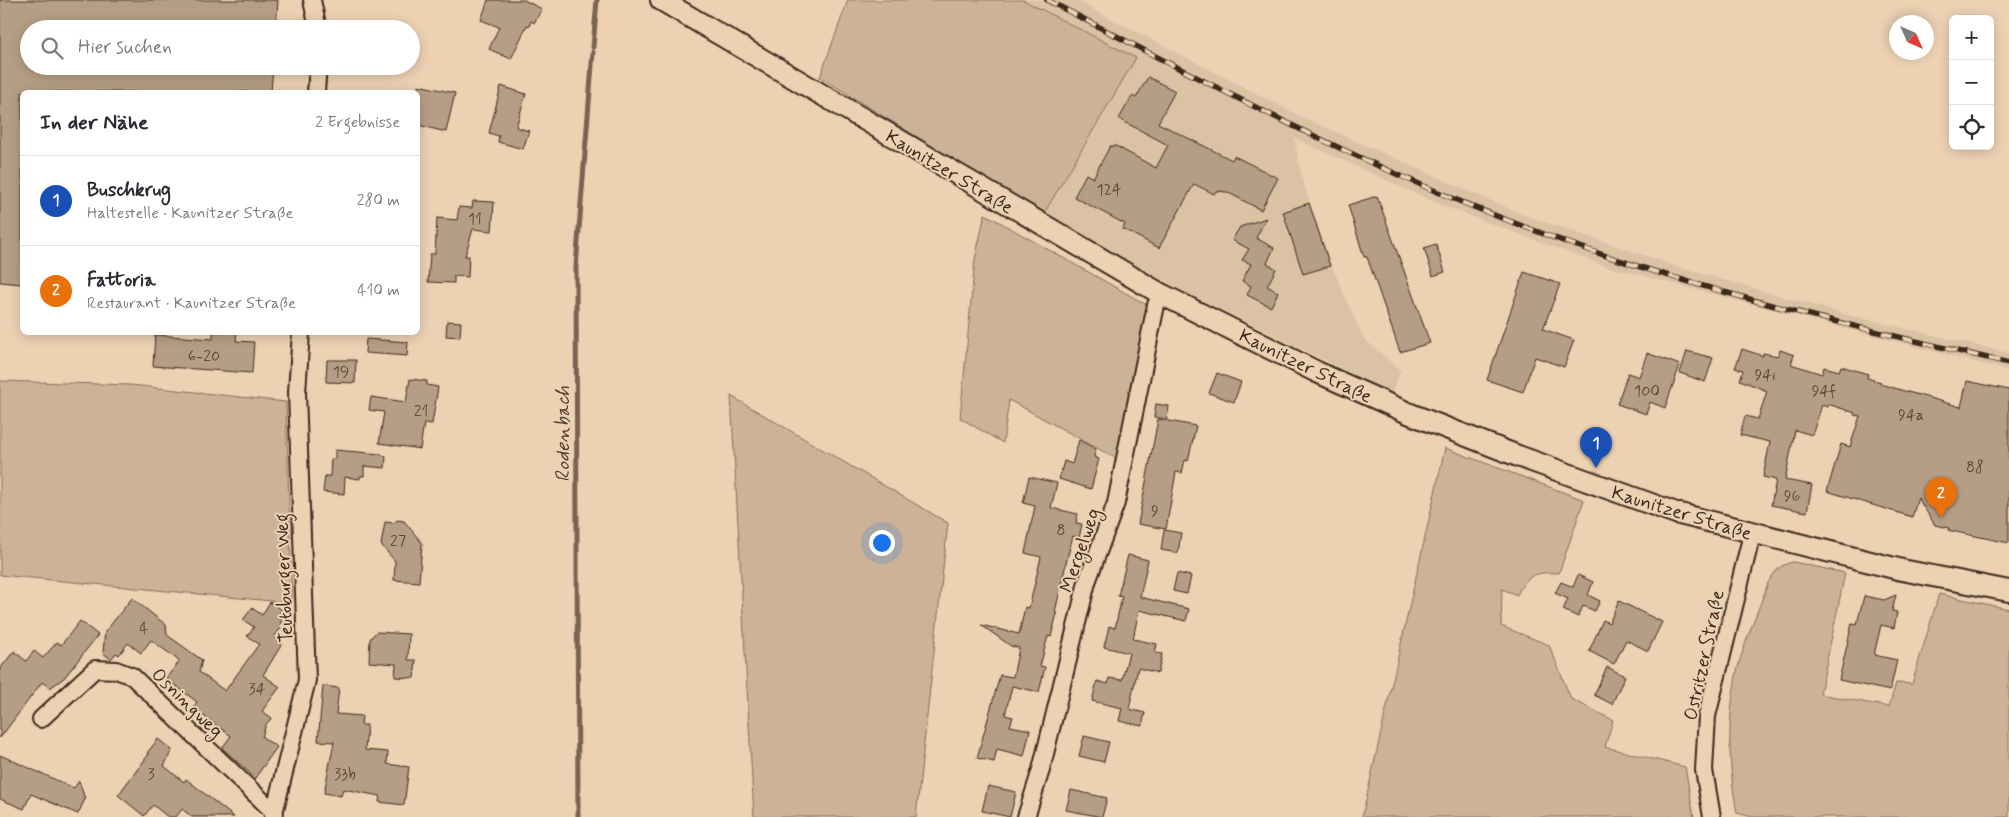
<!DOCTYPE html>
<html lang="de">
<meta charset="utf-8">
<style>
body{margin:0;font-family:Mynerve,sans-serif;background:#f7f7f7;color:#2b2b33}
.controls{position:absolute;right:15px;top:15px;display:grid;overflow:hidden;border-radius:8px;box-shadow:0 2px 12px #0003}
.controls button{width:45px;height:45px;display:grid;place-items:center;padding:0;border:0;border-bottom:1px solid #e1e1e2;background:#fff;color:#2b2b33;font:25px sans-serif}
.compass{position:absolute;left:1889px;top:15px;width:45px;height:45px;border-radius:50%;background:#fff;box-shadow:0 2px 12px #0003;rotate:135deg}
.you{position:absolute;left:881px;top:542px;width:18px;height:18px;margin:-12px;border:4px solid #fff;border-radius:50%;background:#1a73e8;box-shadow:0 0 0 8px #1a73e833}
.badge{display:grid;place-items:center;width:32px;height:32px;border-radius:50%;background:#1f6fb2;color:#fff;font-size:16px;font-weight:700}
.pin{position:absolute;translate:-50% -41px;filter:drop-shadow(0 1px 2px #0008)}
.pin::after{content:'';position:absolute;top:26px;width:18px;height:15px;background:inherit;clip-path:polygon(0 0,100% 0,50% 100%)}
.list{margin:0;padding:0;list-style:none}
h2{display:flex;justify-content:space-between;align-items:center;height:65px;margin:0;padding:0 20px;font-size:21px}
h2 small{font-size:16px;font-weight:400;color:#7c7c81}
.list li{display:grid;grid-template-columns:32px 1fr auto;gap:15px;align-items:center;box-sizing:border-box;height:90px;padding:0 20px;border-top:1px solid #e1e1e2}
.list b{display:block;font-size:19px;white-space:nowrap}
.list p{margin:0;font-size:16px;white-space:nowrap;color:#7c7c81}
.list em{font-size:16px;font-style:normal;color:#7c7c81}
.icon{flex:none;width:28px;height:28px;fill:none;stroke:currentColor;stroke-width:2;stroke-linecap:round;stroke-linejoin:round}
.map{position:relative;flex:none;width:2009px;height:817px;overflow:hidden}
.search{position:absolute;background:#fff;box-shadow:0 2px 12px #0003;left:20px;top:20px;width:400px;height:55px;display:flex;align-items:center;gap:12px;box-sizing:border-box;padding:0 18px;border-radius:28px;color:#7c7c81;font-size:19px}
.panel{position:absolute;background:#fff;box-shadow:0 2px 12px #0003;left:20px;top:90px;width:400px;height:245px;border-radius:8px}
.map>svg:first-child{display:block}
</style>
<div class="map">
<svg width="2009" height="817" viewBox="0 0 2009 817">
<rect width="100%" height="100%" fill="#ecd1b3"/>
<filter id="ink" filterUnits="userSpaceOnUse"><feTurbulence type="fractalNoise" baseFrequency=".02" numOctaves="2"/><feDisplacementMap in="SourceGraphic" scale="10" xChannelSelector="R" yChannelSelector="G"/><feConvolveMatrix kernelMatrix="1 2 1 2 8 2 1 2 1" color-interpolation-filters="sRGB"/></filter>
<g filter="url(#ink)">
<path fill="#dcc2a5" d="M1023,0H1075L1302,117L1521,214L1688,270L1845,314L2009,353V371L1605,266L1441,205L1294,138L1302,179L1333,269L1363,338L1401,371L1391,393L1177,288L1043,215L1136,58Z"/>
<path fill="#ccb398" stroke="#846e5b" d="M848,0H1023L1136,58L1043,215L820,77Z
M985,214L1147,305L1117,459L1009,400L1003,443L960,418L975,259Z
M0,381L131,385L286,402L292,603L0,575Z
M731,396L948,523L916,817H754Z
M1445,448L1584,500L1559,573C1537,572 1527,573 1517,595L1502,589L1501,626L1549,645L1571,699L1613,720L1605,747L1685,767L1694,817H1362Z
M1793,562L1845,573L1820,694L1889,707L1896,683L1912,684L1939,594L2009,609V817H1752L1737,813C1728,763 1727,721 1737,671C1744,642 1758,612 1768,583C1775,571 1779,565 1793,562Z"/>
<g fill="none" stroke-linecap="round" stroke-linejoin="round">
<path stroke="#796452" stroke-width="5" d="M593,47L597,0
M578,817L576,267L593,52"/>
</g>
<path fill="#b59e85" stroke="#3b2a1e" d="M0,0H278L276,29H29V66H273L271,92H22V284L0,282Z
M488,0H524L542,9L534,23L531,21L529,26L527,25L511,59L489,49L499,27L481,20Z
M1148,77L1175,91L1158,123L1232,160L1234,156L1278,178L1261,210L1227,192L1216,191L1214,194L1194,184L1159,248L1123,229L1125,224L1074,197L1086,174L1093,178L1110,146H1116L1156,168L1168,145L1119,119L1132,96L1136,98Z
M418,85L455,93L446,132L418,125Z
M501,86L526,94L516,127L529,131L523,149L498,142L499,136L489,133Z
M1377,196L1430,343L1400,352L1367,257H1364L1348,205Z
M473,201L494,202L492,231L473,229L465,256H469L468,277L454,276V283L428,282L430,254H435L437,218L457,220L459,207L472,208Z
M1309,203L1330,266L1303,274L1283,212Z
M1266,218L1256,238L1274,248L1267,263L1276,269L1267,286L1278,292L1271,307L1247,295L1251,286L1242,281L1251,264L1242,260L1249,249L1232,240L1240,227Z
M1436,244L1445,272L1433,276L1424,248Z
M1524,272L1560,284L1543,329L1574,340L1564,367L1535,357L1523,392L1487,380Z
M447,321L461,322L460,337L446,336Z
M213,332H237L236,341L254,342L252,373L153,366L155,335L213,339Z
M366,339L408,342L407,356L365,353Z
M1742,349L1763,356V353L1778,356L1780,350L1794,355L1791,364L1822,374L1824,367L1839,371L1841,366L1868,374L1867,378L1881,382L1880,384L1961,407L1967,381L2009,390V543L1956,532L1948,530L1949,528L1935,525L1918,498L1912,517L1827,491L1841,444L1850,447L1860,416L1854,415L1855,413L1828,404L1827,407L1822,405L1812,435L1795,430L1785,480L1812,485L1807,512L1771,505L1776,480L1763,477L1770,442L1740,435L1745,416L1758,419L1767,391L1740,380L1743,370L1735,368Z
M1687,351L1713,358L1705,382L1680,373Z
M1647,353L1680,365L1665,408L1650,402L1646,414L1617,404L1628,373L1639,377Z
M327,360H356L355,383L326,382Z
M1217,373L1241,382L1234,402L1209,393Z
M410,379L427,381V385L438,387L432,424L424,423L420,449L379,443L384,412L369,410L371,397L406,402Z
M1156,404L1169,406L1167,419L1154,417Z
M1158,419L1196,426L1188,461L1185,460L1182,473L1176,472L1166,529L1138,524Z
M1079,440L1096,449L1094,457L1099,459L1091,489L1059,479L1064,461L1072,464Z
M335,450L381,454L386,457L385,468L364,466V476H360V479L345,477L344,494L323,492L325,476H330L331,459H335Z
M1029,477L1057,483L1051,508L1078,514L1076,523L1082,524L1079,538L1073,536L1067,559L1055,612L1057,613L1051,637L1048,636L1040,666L1045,667L1039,692L1012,686L1005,715L1013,717L1010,726L1030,730L1024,756L997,749L994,762L977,758L1000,675L1013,677L1019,648L1011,646L981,625L1019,634L1025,607L1029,608L1041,557L1025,553L1035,506L1023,503Z
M397,520L404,521L422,543L419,582L394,580L395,561L381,545L385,522L394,523Z
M1164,530L1181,533L1178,553L1161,550Z
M1128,555L1148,560L1140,597L1189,609L1186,621L1139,610L1133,639L1157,644L1155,653L1162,654L1158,673L1138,668L1129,709L1145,713L1142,726L1119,721L1122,708L1092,701L1097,681L1108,684L1109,678L1122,680L1129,653L1104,647L1109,626L1115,628L1122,597L1118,596Z
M1177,573L1191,576L1187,594L1173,591Z
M1578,575L1593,582L1588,595L1600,601L1595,611L1583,606L1578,617L1563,610L1568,599L1555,593L1561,582L1573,587Z
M1896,595L1892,611L1897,612L1894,628L1881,625L1874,655L1897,660L1890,691L1839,680L1852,623L1857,624L1864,596L1884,600Z
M132,598L166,625L167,635L202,660L199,672L225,691L259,644L247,636L254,627L243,620L252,608L262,615L270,602L282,610L277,617L282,621L279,626L281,628L274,637L282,644L263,675L280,687L262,711L272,718L266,724L262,737L277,747L255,778L222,748L231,736L193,708L197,702L166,678L180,661L151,640L141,653L128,643L119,655L116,653L111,659L103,653L105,632Z
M1619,601L1662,622L1648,651L1626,640L1614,664L1589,651L1603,620L1609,623Z
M80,621L98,635L64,678L50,688L42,682L0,738V669L14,651L26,661L34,651L43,658L57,642L61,645Z
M376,632L409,634L408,660H416L414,678L395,677L396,664L369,662L370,639Z
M1607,667L1625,676L1612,704L1594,695Z
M323,686L339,688L336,714L362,716L361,725H367L365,750L388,752L387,764L409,767L404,805L379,802L380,796L343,789L341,796L324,793L334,742L318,741Z
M1084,736L1109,742L1104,762L1079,756Z
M158,739L172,750L164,766L184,782L186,779L234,817H192L182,809L176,817H168L153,805L144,816L118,795L149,754L147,753Z
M0,755L74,788L79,781L85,799L78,814L31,794L24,809L0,799Z
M988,786L1016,792L1010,817L982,811Z
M1071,790L1107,798L1102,817L1066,810Z"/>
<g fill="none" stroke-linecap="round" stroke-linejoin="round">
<defs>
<path id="minor" d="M312,0L318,29
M316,92L318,66
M41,719L95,669L116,670L132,676L275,813
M273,817L307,680L297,392L301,332
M1026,817L1041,770L1087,582L1116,503L1156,305L1161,294
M1712,817L1704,770L1707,716L1752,534"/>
<path id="tertiary" d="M661,0L1161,294L1317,372L1408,413L1518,456L1676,513L1902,570L2009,591"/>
</defs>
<use href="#minor" stroke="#3b2a1e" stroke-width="20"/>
<use href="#tertiary" stroke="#3b2a1e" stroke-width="24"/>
<use href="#minor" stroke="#ecd1b3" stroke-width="16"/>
<use href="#tertiary" stroke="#ecd1b3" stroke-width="20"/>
<defs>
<path id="rail" d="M1047,0C1204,81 1359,165 1525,227C1683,287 1845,325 2009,363"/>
</defs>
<use href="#rail" stroke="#3b2a1e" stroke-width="5.5"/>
<use href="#rail" stroke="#ecd1b3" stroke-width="4" stroke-dasharray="11" stroke-linecap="butt"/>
</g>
</g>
<g text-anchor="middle" stroke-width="4" stroke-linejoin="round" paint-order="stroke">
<g font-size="16" fill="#5a4738">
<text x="1109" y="195">124</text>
<text x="475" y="224">11</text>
<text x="204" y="361">6-20</text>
<text x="341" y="377">19</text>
<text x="1765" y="380">94i</text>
<text x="1647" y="396">100</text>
<text x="1824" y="396">94f</text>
<text x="421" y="416">21</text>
<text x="1911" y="420">94a</text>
<text x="1975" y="472">88</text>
<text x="1792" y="501">96</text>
<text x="1155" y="516">9</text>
<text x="1061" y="535">8</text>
<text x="398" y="546">27</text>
<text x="144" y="633">4</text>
<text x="257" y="694">34</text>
<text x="151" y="779">3</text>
<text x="345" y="779">33b</text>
</g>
<g font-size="19" fill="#3b2a1e" stroke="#ecd1b3">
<text transform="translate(950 171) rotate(31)" y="7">Kaunitzer Straße</text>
<text transform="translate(1306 365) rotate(26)" y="7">Kaunitzer Straße</text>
<text transform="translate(1682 512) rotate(17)" y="7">Kaunitzer Straße</text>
<text transform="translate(1079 550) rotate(-71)" y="7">Mergelweg</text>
<text transform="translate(283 578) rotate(-92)" y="7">Teutoburger Weg</text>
<text transform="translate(1703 655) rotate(-78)" y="7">Ostritzer Straße</text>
<text transform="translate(188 702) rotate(44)" y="7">Osningweg</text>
</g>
<g font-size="20" font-style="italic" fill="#503d2f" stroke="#ecd1b3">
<text transform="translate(562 434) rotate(-90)" y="7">Rodenbach</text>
</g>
</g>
</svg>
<div class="controls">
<button>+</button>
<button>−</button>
<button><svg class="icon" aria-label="locate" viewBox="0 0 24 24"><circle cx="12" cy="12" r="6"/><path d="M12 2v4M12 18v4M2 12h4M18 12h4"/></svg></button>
</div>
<svg class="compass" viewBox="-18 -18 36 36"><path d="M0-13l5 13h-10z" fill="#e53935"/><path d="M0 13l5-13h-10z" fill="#7c7c81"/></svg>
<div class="you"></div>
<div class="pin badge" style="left:1596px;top:468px;background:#1a4fb4">1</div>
<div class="pin badge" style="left:1941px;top:518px;background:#e8710a">2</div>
<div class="search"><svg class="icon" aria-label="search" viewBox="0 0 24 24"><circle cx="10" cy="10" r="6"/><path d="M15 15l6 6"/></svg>Hier suchen</div>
<section class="panel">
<h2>In der Nähe<small>2 Ergebnisse</small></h2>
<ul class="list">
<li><span class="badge" style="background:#1a4fb4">1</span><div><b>Buschkrug</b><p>Haltestelle · Kaunitzer Straße</p></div><em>280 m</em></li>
<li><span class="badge" style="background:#e8710a">2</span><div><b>Fattoria</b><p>Restaurant · Kaunitzer Straße</p></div><em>410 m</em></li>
</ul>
</section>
</div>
